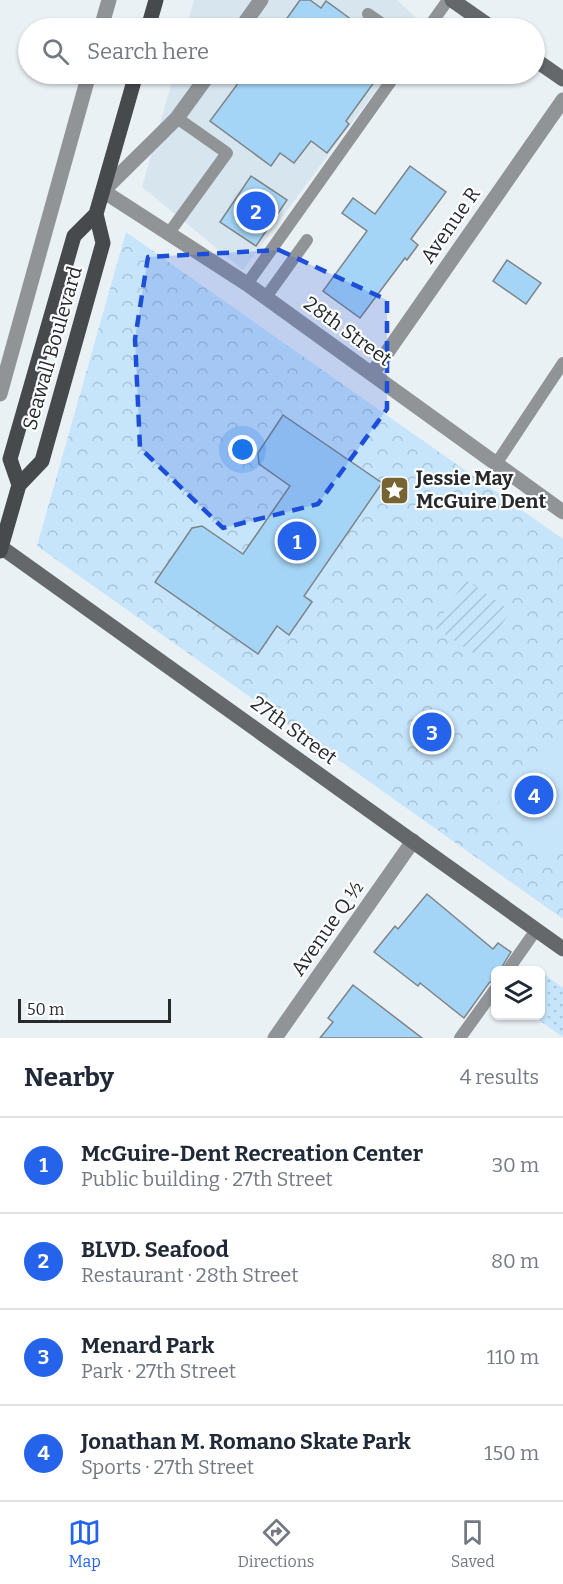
<!DOCTYPE html>
<meta charset="utf-8">
<style>
body{margin:0;font-family:Bitter,serif;background:#f2f2f3;color:#1f2937}
.controls{position:absolute;right:18px;bottom:18px;display:grid;overflow:hidden;border-radius:9px;box-shadow:0 2px 4px #0004}
.controls button{width:54px;height:54px;display:grid;place-items:center;padding:0;border:0;border-bottom:2px solid #e0e1e3;background:#fff;color:#1f2937;font:30px sans-serif}
.scale{position:absolute;left:18px;bottom:15px;width:153px;box-sizing:border-box;padding-left:6px;border:3px solid #27292b;border-top:0;font-size:16px;line-height:21px;white-space:nowrap;color:#27292b;-webkit-text-stroke:4px #fcfdfe;paint-order:stroke}
.you{position:absolute;left:243px;top:450px;width:21px;height:21px;margin:-15px;border:4px solid #fff;border-radius:50%;background:#1a73e8;box-shadow:0 0 0 9px #1a73e833}
.badge{display:grid;place-items:center;width:39px;height:39px;border-radius:50%;background:#2563eb;color:#fff;font-size:20px;font-weight:700}
.pin{position:absolute;translate:-50% -50%;border:3px solid #fff;box-shadow:0 2px 6px #0006}
.list{margin:0;padding:0;list-style:none}
h2{display:flex;justify-content:space-between;align-items:center;height:78px;margin:0;padding:0 24px;font-size:26px}
h2 small{font-size:20px;font-weight:400;color:#747a83}
.list li{display:grid;grid-template-columns:39px 1fr auto;gap:18px;align-items:center;box-sizing:border-box;height:96px;padding:0 24px;border-top:2px solid #e0e1e3}
.list b{display:block;font-size:22px;white-space:nowrap}
.list p{margin:0;font-size:20px;white-space:nowrap;color:#747a83}
.list em{font-size:20px;font-style:normal;color:#747a83}
.icon{flex:none;width:33px;height:33px;fill:none;stroke:currentColor;stroke-width:2;stroke-linecap:round;stroke-linejoin:round}
.map{position:relative;flex:none;width:563px;height:1038px;overflow:hidden}
.search{position:absolute;background:#fff;box-shadow:0 2px 4px #0004;left:18px;right:18px;top:18px;height:66px;display:flex;align-items:center;gap:15px;box-sizing:border-box;padding:0 21px;border-radius:33px;color:#747a83;font-size:22px}
.sheet{height:462px;background:#fff}
nav{display:flex;justify-content:space-around;align-items:center;box-sizing:border-box;height:84px;border-top:2px solid #e0e1e3;background:#fff;font-size:16px;color:#747a83}
nav a{display:grid;justify-items:center;gap:3px}
nav .on{color:#2563eb}
.map>svg:first-child{display:block}
</style>
<div class="map">
<svg width="563" height="1038" viewBox="0 0 563 1038">
<defs>
<pattern id="grass-dots" width="8" height="8" patternUnits="userSpaceOnUse" patternTransform="scale(1.5)"><rect width="8" height="8" fill="#c6e5fb"/><path d="M2 2h.1M6 6h.1" fill="none" stroke="#aac4d7" stroke-width="1.8" stroke-linecap="round"/></pattern>
<pattern id="park-crowns" width="20" height="18" patternUnits="userSpaceOnUse" patternTransform="scale(1.5)"><rect width="20" height="18" fill="#c6e5fb"/><path d="M2 6a3 3 0 1 1 6 0M12 15a3 3 0 1 1 6 0" fill="none" stroke="#aac4d7"/></pattern>
<pattern id="garden-furrows" width="10" height="10" patternUnits="userSpaceOnUse" patternTransform="scale(1.5)"><rect width="10" height="10" fill="#c6e5fb"/><path d="M-1 1l2-2M0 10L10 0M9 11l2-2" fill="none" stroke="#aac4d7"/></pattern>
</defs>
<rect width="100%" height="100%" fill="#eaf1f5"/>
<path fill="#d7e5ef" d="M194,0H397L424,25L421,28H186Z
M174,74H388L243,270L142,187Z"/>
<path fill="url(#grass-dots)" d="M541,972L563,988V1037L533,1016H540Z"/>
<path fill="url(#park-crowns)" d="M126,232L563,539V919L37,546Z"/>
<path fill="url(#garden-furrows)" d="M466,580L511,611L479,657L434,627Z"/>
<path fill="#c6e5fb" d="M563,732V838L549,858L490,816C500,802 509,785 521,772C534,760 556,749 563,732Z"/>
<path fill="#a5d5f6" stroke="#7d8387" stroke-width="1.5" d="M300,0H310L321,8L326,1L363,28H280Z
M245,74H380L346,121L349,124L327,153L311,141L294,163L280,153L271,166L210,121Z
M410,166L446,192L411,239L418,245L407,260L405,258L360,318L323,291L367,231L342,213L353,198L375,214Z
M251,176L287,200L256,246L220,222Z
M507,260L541,283L526,304L493,281Z
M283,415L382,483L304,596L312,602L289,635L277,626L258,654L155,582L192,528L202,526L243,554L290,486L259,464L258,453Z
M427,894L493,949L498,943L511,952L500,970H495V979L489,983L464,1018L420,983L418,986L374,952L395,926L398,929Z
M353,985L422,1038H320L333,1022L328,1018Z"/>
<g fill="none" stroke-linecap="round" stroke-linejoin="round">
<path stroke="#919496" stroke-width="12" d="M368,14L388,28
M428,28L448,0
M169,233L227,153L177,118
M247,284L396,74
M266,297L307,240
M496,464L563,363
M508,970L536,930
M460,1038L496,988"/>
<path stroke="#919496" stroke-width="15" d="M101,28L109,0
M241,28L261,0
M209,74L177,118L103,191L247,284L563,512
M372,374L563,100
M0,394L89,74
M275,1038L413,841"/>
<path stroke="#64686b" stroke-width="15" d="M452,0L492,28
M534,59L563,79
M1,547L563,949"/>
<path stroke="#464a4d" stroke-width="15" d="M148,28L156,0
M19,485L10,459L74,236L96,214
M0,551L19,485L42,461L103,243L96,214L136,74"/>
</g>
<path fill="#1d4ed8" fill-opacity="0.2" stroke="#1d4ed8" stroke-width="4.5" stroke-dasharray="12 8" stroke-linejoin="round" d="M279,250L387,300V409L318,504L223,528L140,448L135,339L148,257Z"/>
<defs>
<symbol id="sight-square" viewBox="-11 -11 22 22"><rect x="-9" y="-9" width="18" height="18" rx="4" fill="#776433" stroke="#fcfdfe"/><path d="M0-6L1.8-2.2L6-1.7L2.9 1.2L3.7 5.4L0 3.3L-3.7 5.4L-2.9 1.2L-6-1.7L-1.8-2.2Z" fill="#fff"/></symbol>
</defs>
<g fill-rule="evenodd">
<use href="#sight-square" x="378" y="474" width="33" height="33"/>
</g>
<g text-anchor="middle" stroke-width="4.5" stroke-linejoin="round" paint-order="stroke">
<g font-size="20" fill="#27292b" stroke="#fcfdfe">
<text transform="translate(450 225) rotate(-55)" y="7">Avenue R</text>
<text transform="translate(348 331) rotate(36)" y="7">28th Street</text>
<text transform="translate(52 348) rotate(-74)" y="7">Seawall Boulevard</text>
<text transform="translate(294 730) rotate(36)" y="7">27th Street</text>
<text transform="translate(327 928) rotate(-55)" y="7">Avenue Q ½</text>
</g>
<g font-size="20" font-weight="bold" fill="#27292b" stroke="#fcfdfe" text-anchor="start">
<text x="416" y="485">Jessie May<tspan x="416" dy="23">McGuire Dent</tspan></text>
</g>
</g>
</svg>
<div class="controls">
<button><svg class="icon" aria-label="layers" viewBox="0 0 24 24"><path d="M12 4l9 5-9 5-9-5zM3 14l9 5 9-5"/></svg></button>
</div>
<div class="scale">50 m</div>
<div class="you"></div>
<div class="pin badge" style="left:297px;top:541px">1</div>
<div class="pin badge" style="left:256px;top:211px">2</div>
<div class="pin badge" style="left:432px;top:732px">3</div>
<div class="pin badge" style="left:534px;top:795px">4</div>
<div class="search"><svg class="icon" aria-label="search" viewBox="0 0 24 24"><circle cx="10" cy="10" r="6"/><path d="M15 15l6 6"/></svg>Search here</div>
</div>
<section class="sheet">
<h2>Nearby<small>4 results</small></h2>
<ul class="list">
<li><span class="badge">1</span><div><b>McGuire-Dent Recreation Center</b><p>Public building · 27th Street</p></div><em>30 m</em></li>
<li><span class="badge">2</span><div><b>BLVD. Seafood</b><p>Restaurant · 28th Street</p></div><em>80 m</em></li>
<li><span class="badge">3</span><div><b>Menard Park</b><p>Park · 27th Street</p></div><em>110 m</em></li>
<li><span class="badge">4</span><div><b>Jonathan M. Romano Skate Park</b><p>Sports · 27th Street</p></div><em>150 m</em></li>
</ul>
</section>
<nav>
<a class="on"><svg class="icon" aria-label="map" viewBox="0 0 24 24"><path d="M3 6l6-2 6 2 6-2v14l-6 2-6-2-6 2zM9 4v14M15 6v14"/></svg>Map</a>
<a><svg class="icon" aria-label="directions" viewBox="0 0 24 24"><path d="M12 3l9 9-9 9-9-9zM9 14v-3h6M13 9l2 2-2 2"/></svg>Directions</a>
<a><svg class="icon" aria-label="saved" viewBox="0 0 24 24"><path d="M7 4h10v16l-5-4-5 4z"/></svg>Saved</a>
</nav>
